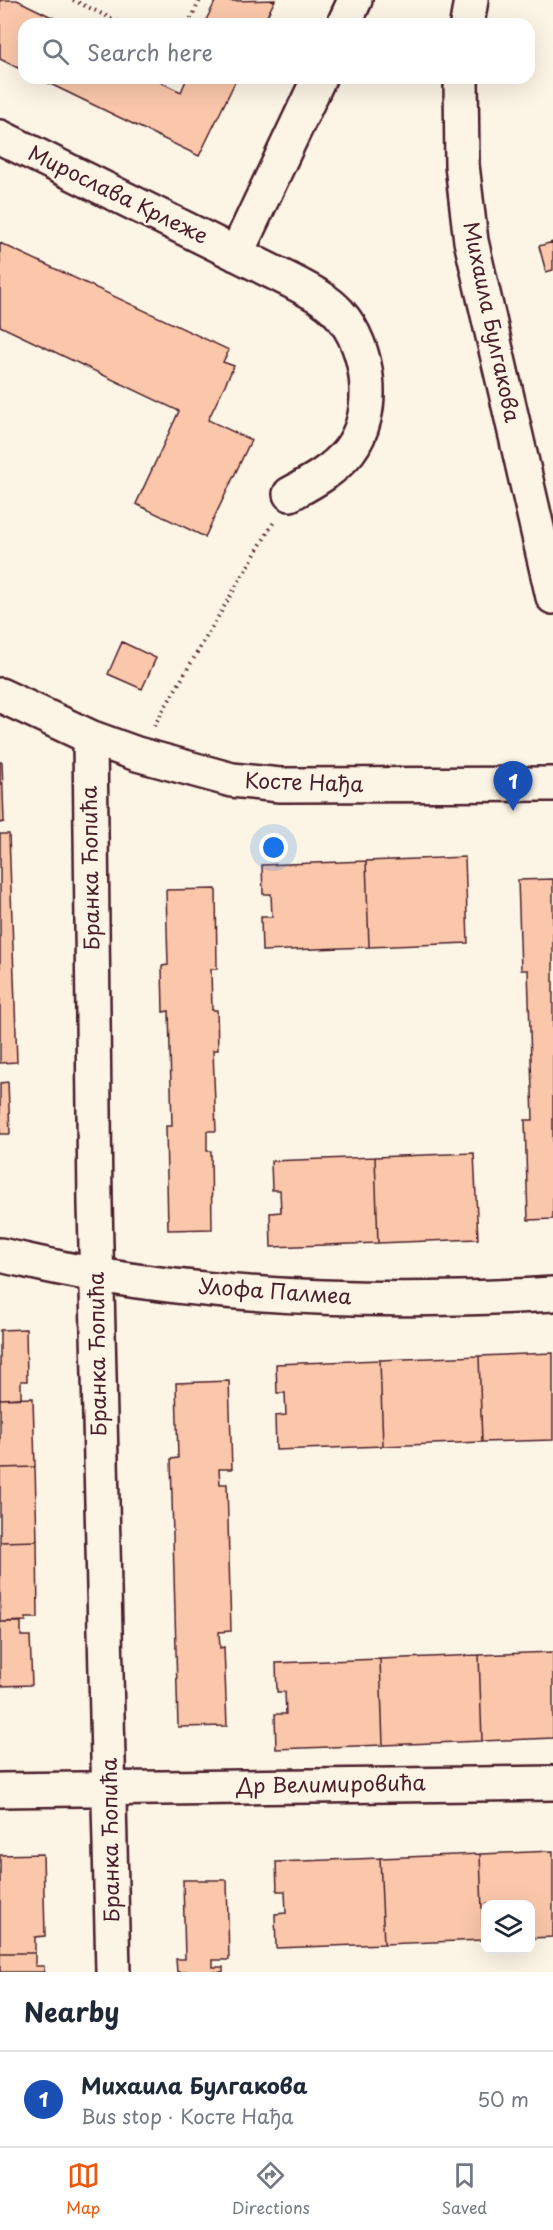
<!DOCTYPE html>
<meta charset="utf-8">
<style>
body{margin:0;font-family:"Playpen Sans",sans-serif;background:#f2f2f3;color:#1f2937}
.controls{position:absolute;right:18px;bottom:18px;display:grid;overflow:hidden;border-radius:12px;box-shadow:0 6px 24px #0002}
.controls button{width:54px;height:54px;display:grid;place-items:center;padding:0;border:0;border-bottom:2px solid #e0e1e3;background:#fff;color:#1f2937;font:30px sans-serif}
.you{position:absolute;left:274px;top:848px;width:21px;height:21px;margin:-15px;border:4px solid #fff;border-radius:50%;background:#1a73e8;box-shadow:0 0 0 9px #1a73e833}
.badge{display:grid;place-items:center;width:39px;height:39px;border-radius:50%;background:#ea580c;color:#fff;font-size:20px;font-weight:700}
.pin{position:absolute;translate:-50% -50px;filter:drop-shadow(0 2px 3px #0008)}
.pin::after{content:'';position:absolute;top:32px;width:21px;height:18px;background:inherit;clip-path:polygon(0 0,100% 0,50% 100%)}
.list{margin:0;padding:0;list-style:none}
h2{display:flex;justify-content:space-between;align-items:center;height:78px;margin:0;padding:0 24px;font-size:26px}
h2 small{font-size:20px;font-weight:400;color:#747a83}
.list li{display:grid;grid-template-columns:39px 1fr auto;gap:18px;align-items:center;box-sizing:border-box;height:96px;padding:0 24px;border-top:2px solid #e0e1e3}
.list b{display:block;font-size:22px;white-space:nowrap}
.list p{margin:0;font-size:20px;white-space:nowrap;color:#747a83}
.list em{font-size:20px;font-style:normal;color:#747a83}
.icon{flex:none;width:33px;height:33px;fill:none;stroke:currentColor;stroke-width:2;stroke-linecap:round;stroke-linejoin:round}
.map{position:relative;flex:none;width:553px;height:1972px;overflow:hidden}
.search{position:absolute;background:#fff;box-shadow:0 6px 24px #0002;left:18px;right:18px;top:18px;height:66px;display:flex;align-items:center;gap:15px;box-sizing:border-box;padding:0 21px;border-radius:18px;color:#747a83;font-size:22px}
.sheet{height:174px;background:#fff}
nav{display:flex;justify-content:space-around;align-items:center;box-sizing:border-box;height:84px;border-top:2px solid #e0e1e3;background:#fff;font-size:16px;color:#747a83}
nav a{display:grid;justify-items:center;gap:3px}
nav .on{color:#ea580c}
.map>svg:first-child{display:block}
</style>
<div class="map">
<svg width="553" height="1972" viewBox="0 0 553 1972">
<rect width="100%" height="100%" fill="#fcf5e5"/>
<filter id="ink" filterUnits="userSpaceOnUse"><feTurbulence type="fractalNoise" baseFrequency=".0167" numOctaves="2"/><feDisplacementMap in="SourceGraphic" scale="12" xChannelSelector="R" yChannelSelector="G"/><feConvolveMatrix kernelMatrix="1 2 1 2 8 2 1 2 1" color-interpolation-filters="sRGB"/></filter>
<g filter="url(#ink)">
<path fill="#fac7aa" stroke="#4a1f2b" stroke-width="1.5" d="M0,0H17L66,24H24V71L0,59Z
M216,0L232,1L275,0L263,24H204Z
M38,78H152L181,92L187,78H237L199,156Z
M553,242V270L546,272L539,246Z
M0,243L229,350L223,362L234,366L208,420L251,440L205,537L136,504L179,411L0,326Z
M122,642L156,658L142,689L108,674Z
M0,762H2L4,822L0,823Z
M0,834H9L17,1062L0,1063Z
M465,857L468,943L369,947L366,861Z
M366,861L369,947L262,951L261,917H272L271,894H263L262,865Z
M553,879V1219L528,1220L525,1120H533L528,970H521L518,880Z
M216,889L217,969H211L212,1010H217L218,1050H213L216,1131H207V1151H211L212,1229L168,1230L166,1126H172L169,1011L163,1012L162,966L168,965L166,890Z
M8,1082L10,1134H0V1083Z
M474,1153L478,1239L378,1243L375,1157Z
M375,1157L378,1243L271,1247L270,1213L281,1212L280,1190H272L271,1161Z
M26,1329L27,1381H21V1398L0,1399V1330Z
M553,1353V1440L482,1442L479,1356Z
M479,1356L482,1442L383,1446L380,1360Z
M380,1360L383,1446L276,1450L275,1416L286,1415L285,1393H277L276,1364Z
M229,1381L232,1469H219L220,1484H227L231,1631L219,1632L220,1648L224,1647L227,1726L178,1727L171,1459L178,1458L176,1383Z
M33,1398L35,1467L0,1468V1399Z
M35,1467L37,1541L0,1542V1468Z
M37,1541L38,1618H26V1621L0,1622V1542Z
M0,1622H21V1636H30L32,1685L0,1686Z
M553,1652V1738L482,1741L479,1655Z
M479,1655L482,1741L383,1745L380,1659Z
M380,1659L383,1745L276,1749L275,1714H286L285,1692H277L276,1663Z
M553,1851V1937L530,1938V1904H486V1940H483L480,1854Z
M43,1854L45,1936L35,1937V1953H0V1855Z
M480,1854L483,1940L384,1944L380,1858Z
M380,1858L384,1944L276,1948L275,1914L286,1913L285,1891H277L276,1862Z
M183,1880H227L229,1960H213V1967H223V1972H177L176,1959H185Z
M0,1953H35V1966H44V1972H0Z"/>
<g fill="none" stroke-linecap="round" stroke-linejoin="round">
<defs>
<path id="minor" d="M344,24L355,0
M467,24L471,0
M461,78L462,165L471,241L553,597
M0,137L293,282C310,291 326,299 339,313C370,347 378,413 349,451C333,471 312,482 290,494
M236,254L319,78
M0,695L90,737L137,754L232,780L280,785L553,784
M90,737L95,1204L113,1972
M0,1255C33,1262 65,1270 98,1275C247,1300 403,1303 553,1294
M0,1790L553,1783"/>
</defs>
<use href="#minor" stroke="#4a1f2b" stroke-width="38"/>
<path stroke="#4a1f2b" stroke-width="4" stroke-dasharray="1.5 4.5" stroke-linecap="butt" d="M73,0L123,24
M188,24L200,0
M154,726L275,520"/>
<use href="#minor" stroke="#fcf5e5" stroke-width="33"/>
</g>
</g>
<g text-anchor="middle" stroke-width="4.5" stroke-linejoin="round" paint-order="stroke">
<g font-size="21" fill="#4a1f2b" stroke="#fcf5e5">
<text transform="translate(118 195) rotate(26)" y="7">Мирослава Крлеже</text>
<text transform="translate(491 322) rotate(78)" y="7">Михаила Булгакова</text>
<text transform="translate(304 783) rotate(2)" y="7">Косте Нађа</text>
<text transform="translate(91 868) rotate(-91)" y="7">Бранка Ћопића</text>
<text transform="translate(275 1292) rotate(4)" y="7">Улофа Палмеа</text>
<text transform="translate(98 1354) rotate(-91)" y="7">Бранка Ћопића</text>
<text transform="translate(331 1785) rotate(-1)" y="7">Др Велимировића</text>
<text transform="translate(111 1840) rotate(-91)" y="7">Бранка Ћопића</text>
</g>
</g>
</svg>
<div class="controls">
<button><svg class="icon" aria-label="layers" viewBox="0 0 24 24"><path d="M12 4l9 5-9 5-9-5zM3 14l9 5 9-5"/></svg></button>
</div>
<div class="you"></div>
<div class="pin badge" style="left:513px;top:811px;background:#1a4fb4">1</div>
<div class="search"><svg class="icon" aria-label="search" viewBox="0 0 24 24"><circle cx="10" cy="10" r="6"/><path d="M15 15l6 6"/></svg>Search here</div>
</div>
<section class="sheet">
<h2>Nearby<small></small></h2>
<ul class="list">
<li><span class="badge" style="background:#1a4fb4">1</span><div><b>Михаила Булгакова</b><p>Bus stop · Косте Нађа</p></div><em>50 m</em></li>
</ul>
</section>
<nav>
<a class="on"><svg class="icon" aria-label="map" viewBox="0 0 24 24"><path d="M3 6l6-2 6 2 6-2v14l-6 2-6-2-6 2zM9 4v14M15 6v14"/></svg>Map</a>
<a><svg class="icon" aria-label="directions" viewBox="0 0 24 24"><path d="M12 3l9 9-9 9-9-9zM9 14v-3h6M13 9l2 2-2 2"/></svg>Directions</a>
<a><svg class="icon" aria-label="saved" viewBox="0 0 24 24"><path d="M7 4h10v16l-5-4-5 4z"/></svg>Saved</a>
</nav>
